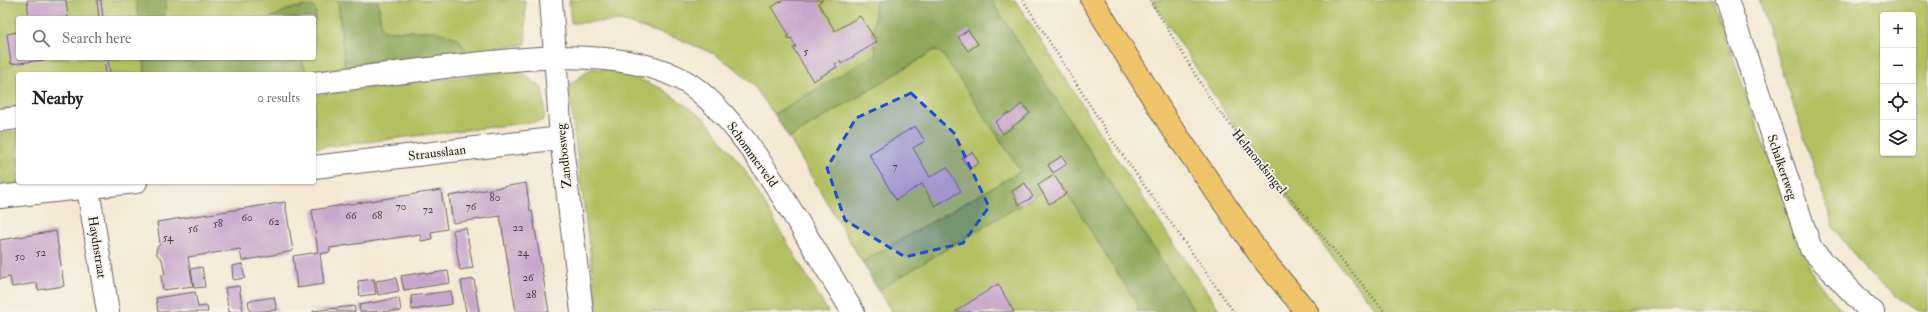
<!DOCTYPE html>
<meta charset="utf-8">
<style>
body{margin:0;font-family:"IM FELL Double Pica",serif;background:#f6f6f6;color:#222}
.controls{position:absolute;right:12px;top:12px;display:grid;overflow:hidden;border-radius:4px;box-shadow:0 1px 3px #0004}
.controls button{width:36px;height:36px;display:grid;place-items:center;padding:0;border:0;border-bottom:1px solid #e0e0e0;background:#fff;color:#222;font:20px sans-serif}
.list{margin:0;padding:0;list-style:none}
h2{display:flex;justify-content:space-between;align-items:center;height:52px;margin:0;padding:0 16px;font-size:17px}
h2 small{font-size:13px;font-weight:400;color:#767676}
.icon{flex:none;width:22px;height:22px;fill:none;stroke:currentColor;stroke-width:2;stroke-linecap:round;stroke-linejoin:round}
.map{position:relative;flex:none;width:1928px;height:312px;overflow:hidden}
.search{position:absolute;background:#fff;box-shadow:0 1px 3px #0004;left:16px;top:16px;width:300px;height:44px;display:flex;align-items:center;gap:10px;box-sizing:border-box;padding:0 14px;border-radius:4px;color:#767676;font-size:15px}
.panel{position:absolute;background:#fff;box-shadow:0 1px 3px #0004;left:16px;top:72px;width:300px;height:112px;border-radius:4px}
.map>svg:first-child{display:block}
</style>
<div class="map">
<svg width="1928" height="312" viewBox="0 0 1928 312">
<rect width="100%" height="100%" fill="#f7f3e8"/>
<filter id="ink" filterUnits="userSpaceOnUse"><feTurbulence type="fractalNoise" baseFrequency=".025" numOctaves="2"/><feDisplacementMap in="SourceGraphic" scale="8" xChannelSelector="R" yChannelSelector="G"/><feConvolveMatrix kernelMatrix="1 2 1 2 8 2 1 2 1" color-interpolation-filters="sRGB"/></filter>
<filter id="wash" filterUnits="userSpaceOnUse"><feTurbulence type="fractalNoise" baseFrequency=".012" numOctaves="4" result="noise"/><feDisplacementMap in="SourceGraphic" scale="16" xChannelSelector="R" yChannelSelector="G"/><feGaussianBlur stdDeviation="0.9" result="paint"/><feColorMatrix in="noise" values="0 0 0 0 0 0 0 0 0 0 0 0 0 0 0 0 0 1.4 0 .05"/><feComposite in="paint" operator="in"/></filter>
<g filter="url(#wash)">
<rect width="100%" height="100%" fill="#f4e8d3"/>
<path fill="#b2c062" stroke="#676e3f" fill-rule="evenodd" d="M0,0H136L138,18H18V58H144L145,74H18V108L0,110Z
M166,0H338L345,68L307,73L302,61L303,58H314V26L316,12L289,9L270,18H164Z
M378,0H525L526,44L467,53L458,38L434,31H384L381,26Z
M569,0H876L873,34L877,54L774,114L753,85L735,68L714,54L679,39L621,21L571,23Z
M991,0H1015L1132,182L1221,312H1195Z
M1152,0H1713L1789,218L1817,281L1843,312H1379L1332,257L1224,111Z
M1759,0H1928V312H1922L1894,295L1867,272L1834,228ZM1883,15H1913V153H1883Z
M935,50L942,52L1021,171L862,262L789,138Z
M592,68L626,74L661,88L705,119L743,167L828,312H598L568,86Z
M519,70L543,89L545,117L542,121L314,148V95Z
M18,131V182H28L0,185V133Z
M1054,185H1063L1138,306V312H892L878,290Z"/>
<path fill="#8da658" stroke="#54613a" d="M136,0H166L164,18H138Z
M338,0H378L381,26L384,31H434L458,38L467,53L345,68Z
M876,0H991L1195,312H1138V306L1062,185H1054L878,290L862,262L1021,171L941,52L935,50L789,138L774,114L876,54L873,34Z
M305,6L314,7L316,12L314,26V18H270L289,9Z
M144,58H303L302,61L307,73L145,74Z"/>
<g id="blocks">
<path fill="#c6a6cb" d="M27,0H66L68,18H29Z
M97,0H101L103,18H99Z
M783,0H823L818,3L835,31L860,16L877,42L841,64L840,61L835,64L837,67L813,81L793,48L796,47L791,38L789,39L787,36L789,35L772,7Z
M968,30L978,44L968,51L958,37Z
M18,32V58L52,59L11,64L7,34Z
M104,58H108L110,74H106Z
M1022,104L1030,113L1003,134L995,122L1008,113L1010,114Z
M915,126L925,141L913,148L930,177L947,167L961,191L935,206L922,184L896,200L869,154Z
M972,152L979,163L969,169L962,158Z
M1062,156L1067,164L1053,173L1048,165Z
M1054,175L1066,194L1049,204L1038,185Z
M526,183L530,211H532L549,312H516L500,216L453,223L449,196Z
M1025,183L1033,197L1019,205L1012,191Z
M441,190L447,229L431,232L432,239L421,241L420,234L330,248V252L320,254L324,284L297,288L293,256L318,252L312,210Z
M285,202L293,251L242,261L240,249L188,257L193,286L163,290L161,275H165L162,259L157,255L156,249L160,244L157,222Z
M466,228L473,268L460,270L453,230Z
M56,231L64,286L38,290L37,283L12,287L10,277L0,279V240Z
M242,264L245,278L233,280L232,266Z
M202,267L205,287L194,288L191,269Z
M448,271L450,283L404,290L401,276L426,272V274Z
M396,278L399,291L378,295L376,281Z
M374,279L376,294L360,296L358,281Z
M474,279L479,312H466L461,281Z
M998,284L1014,312H956V311Z
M239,286L243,311L229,312L225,288Z
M451,291L452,304L412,310L411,296Z
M195,292L198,307L207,306L208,312H158L156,298Z
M274,297L277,310L250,312L248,301Z
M399,298L401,311L360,312L359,305Z
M354,306L355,312H313V311Z"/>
</g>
</g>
<g filter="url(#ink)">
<use href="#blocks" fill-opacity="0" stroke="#68635c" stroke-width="1"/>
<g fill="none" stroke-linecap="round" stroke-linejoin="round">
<defs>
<path id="minor" d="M551,0L561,138L582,312
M1727,0L1811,249L1867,308L1873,312
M314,83C355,78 396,73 437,68C511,60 638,40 699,91C739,125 765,168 792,212C812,245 833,279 853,312
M0,120L18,118
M314,167L561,138
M87,182L108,312
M0,197L136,182"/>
<path id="major" d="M1092,0L1168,122L1262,258L1307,312"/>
</defs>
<use href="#minor" stroke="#68635c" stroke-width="24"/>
<use href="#major" stroke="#68635c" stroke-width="24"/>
<path stroke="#68635c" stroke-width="2.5" stroke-dasharray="1 3" stroke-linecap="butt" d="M1023,0L1112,140L1234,312
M1150,0L1214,105L1385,312"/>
<use href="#minor" stroke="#fff" stroke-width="22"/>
<use href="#major" stroke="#efc469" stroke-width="22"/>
</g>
</g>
<path fill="#1d4ed8" fill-opacity="0.2" stroke="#1d4ed8" stroke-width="3" stroke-dasharray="8 5" stroke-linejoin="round" d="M911,93L954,133L989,207L963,243L905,257L845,220L827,168L856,118Z"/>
<g text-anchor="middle" stroke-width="3.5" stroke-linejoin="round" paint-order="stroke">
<g font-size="11" fill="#463e48">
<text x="806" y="55">5</text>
<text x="895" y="170">7</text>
<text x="495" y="201">80</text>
<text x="401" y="210">70</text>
<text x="471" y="210">76</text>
<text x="428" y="213">72</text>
<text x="351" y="219">66</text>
<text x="377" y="219">68</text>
<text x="247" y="221">60</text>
<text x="274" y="225">62</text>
<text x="218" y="227">58</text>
<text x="518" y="231">22</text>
<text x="193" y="232">56</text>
<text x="168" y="241">54</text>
<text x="41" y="256">52</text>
<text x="523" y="256">24</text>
<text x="20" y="260">50</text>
<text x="528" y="281">26</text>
<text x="531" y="298">28</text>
</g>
<g font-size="13" fill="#1c1c1c" stroke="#f7f3e8">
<text transform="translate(437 152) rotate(-7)" y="5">Strausslaan</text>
<text transform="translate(753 154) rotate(54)" y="5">Schommerveld</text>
<text transform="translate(563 156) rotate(-96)" y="5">Zandbosweg</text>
<text transform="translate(1260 161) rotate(51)" y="5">Helmondsingel</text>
<text transform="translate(1783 167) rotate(71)" y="5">Schalkertweg</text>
<text transform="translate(98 247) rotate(81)" y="5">Haydnstraat</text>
</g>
</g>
</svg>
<div class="controls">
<button>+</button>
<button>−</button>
<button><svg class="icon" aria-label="locate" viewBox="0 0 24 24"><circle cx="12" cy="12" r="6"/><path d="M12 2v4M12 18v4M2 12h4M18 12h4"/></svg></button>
<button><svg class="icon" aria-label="layers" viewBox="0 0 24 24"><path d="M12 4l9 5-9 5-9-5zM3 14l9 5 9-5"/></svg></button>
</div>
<div class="search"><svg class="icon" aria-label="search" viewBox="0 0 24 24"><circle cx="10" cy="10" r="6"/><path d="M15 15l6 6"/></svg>Search here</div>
<section class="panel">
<h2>Nearby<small>0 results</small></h2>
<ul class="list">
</ul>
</section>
</div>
